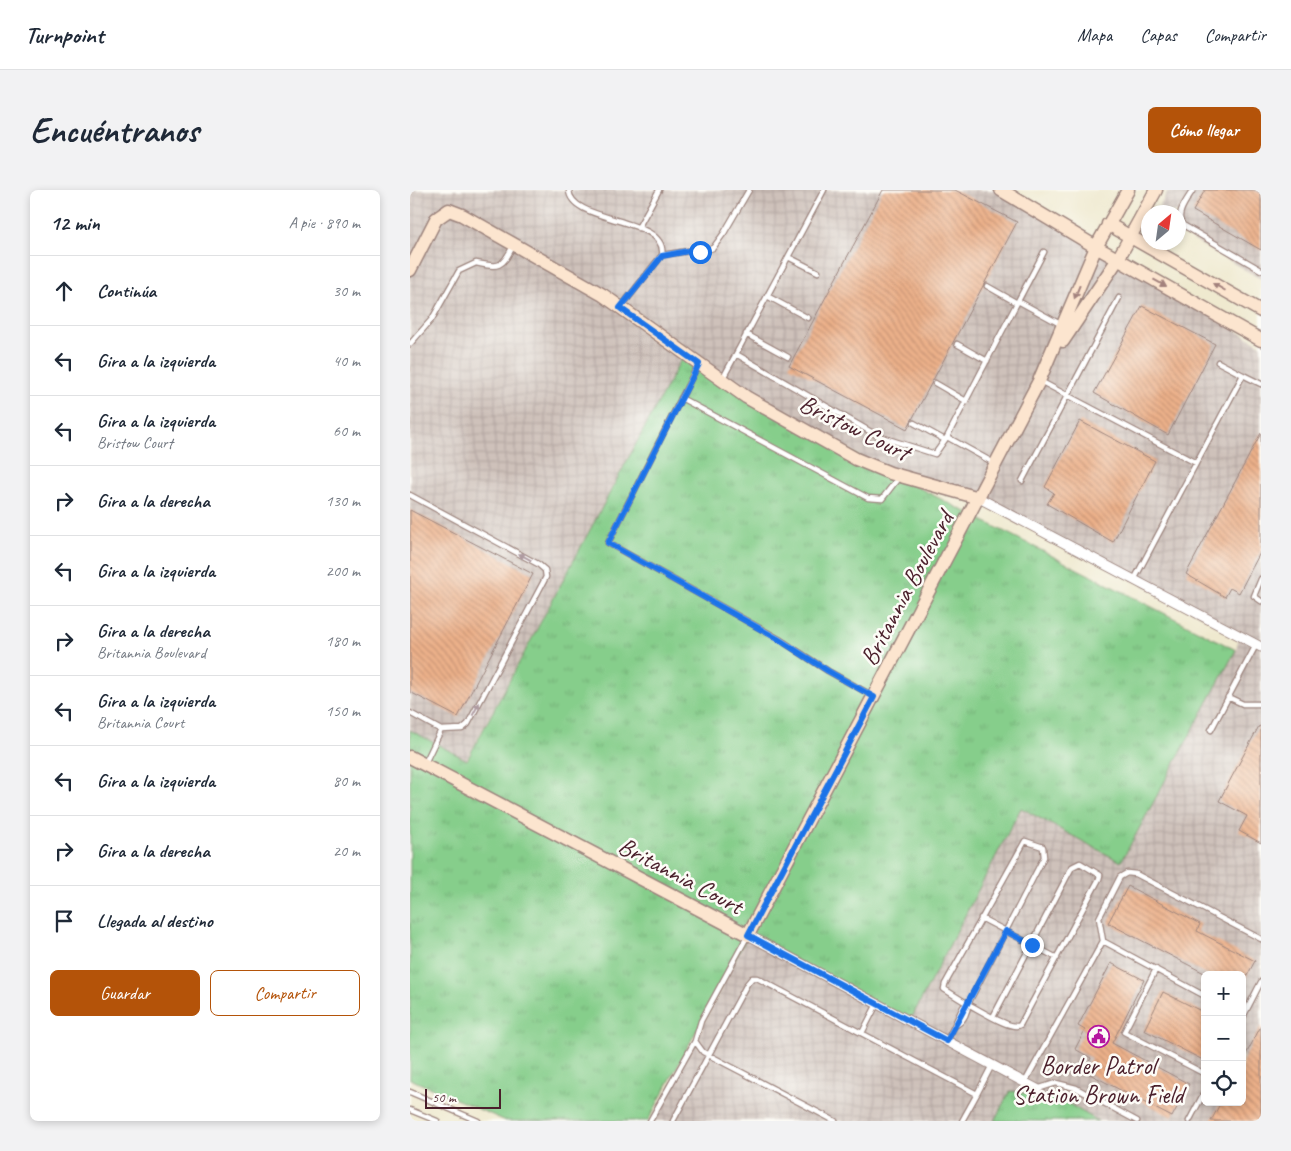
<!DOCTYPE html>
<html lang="es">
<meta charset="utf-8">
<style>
body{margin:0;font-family:Caveat,sans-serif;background:#f2f2f3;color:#1f2937}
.controls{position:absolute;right:15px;bottom:15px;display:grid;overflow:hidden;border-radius:8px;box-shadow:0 2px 8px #0003}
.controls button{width:45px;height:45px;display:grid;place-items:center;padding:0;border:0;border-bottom:1px solid #e0e1e3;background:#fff;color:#1f2937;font:25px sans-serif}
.compass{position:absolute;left:731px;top:15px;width:45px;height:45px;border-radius:50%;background:#fff;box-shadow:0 2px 8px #0003;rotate:29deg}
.scale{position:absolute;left:15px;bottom:12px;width:76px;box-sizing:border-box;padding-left:5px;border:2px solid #4a1f2b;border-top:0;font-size:14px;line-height:18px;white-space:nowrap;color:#4a1f2b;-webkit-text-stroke:4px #fdfcf7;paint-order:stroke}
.stop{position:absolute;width:15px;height:15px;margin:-11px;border:4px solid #1a73e8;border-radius:50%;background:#fff}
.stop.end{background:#1a73e8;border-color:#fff;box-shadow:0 1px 5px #0008}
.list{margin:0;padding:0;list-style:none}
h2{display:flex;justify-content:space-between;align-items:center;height:65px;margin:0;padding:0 20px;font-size:21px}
h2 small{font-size:16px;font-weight:400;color:#747a83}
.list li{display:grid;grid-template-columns:32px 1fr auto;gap:15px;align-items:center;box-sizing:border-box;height:70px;padding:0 20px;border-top:1px solid #e0e1e3}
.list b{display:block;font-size:19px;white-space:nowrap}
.list p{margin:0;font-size:16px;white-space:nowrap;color:#747a83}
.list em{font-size:16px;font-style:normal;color:#747a83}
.actions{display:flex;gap:10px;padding:15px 20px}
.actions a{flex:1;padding:11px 0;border:1px solid #b45309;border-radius:8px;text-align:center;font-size:18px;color:#b45309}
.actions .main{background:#b45309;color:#fff}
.icon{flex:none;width:28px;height:28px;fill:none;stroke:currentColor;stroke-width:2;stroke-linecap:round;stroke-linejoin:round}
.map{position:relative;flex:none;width:851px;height:931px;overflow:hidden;border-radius:8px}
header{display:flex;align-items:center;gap:30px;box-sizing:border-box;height:70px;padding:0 25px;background:#fff;border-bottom:1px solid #e0e1e3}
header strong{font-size:24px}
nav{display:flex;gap:28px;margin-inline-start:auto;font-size:18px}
.intro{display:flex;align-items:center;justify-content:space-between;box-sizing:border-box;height:120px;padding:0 30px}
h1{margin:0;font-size:35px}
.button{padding:12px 22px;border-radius:8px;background:#b45309;color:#fff;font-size:18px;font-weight:700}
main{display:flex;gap:30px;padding:0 30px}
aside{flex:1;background:#fff;border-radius:8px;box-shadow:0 2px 8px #0003}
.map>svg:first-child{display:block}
</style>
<header>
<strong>Turnpoint</strong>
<nav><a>Mapa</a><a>Capas</a><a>Compartir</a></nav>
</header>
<div class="intro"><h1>Encuéntranos</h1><a class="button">Cómo llegar</a></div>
<main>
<aside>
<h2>12 min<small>A pie · 890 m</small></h2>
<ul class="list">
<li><svg class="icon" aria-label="ahead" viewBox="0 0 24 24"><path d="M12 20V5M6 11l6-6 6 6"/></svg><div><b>Continúa</b></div><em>30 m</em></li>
<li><svg class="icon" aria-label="left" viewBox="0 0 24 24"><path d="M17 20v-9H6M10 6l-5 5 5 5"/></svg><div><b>Gira a la izquierda</b></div><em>40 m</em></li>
<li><svg class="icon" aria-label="left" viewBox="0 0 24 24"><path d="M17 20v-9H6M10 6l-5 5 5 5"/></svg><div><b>Gira a la izquierda</b><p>Bristow Court</p></div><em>60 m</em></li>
<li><svg class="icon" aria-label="right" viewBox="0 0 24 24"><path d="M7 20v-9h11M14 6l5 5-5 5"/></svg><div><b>Gira a la derecha</b></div><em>130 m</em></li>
<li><svg class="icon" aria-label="left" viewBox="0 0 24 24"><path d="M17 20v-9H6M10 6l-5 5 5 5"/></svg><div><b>Gira a la izquierda</b></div><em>200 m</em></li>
<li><svg class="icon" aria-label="right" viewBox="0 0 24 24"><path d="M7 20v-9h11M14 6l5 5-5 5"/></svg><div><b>Gira a la derecha</b><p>Britannia Boulevard</p></div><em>180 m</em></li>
<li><svg class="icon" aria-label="left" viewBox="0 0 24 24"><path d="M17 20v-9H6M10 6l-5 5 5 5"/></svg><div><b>Gira a la izquierda</b><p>Britannia Court</p></div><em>150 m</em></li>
<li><svg class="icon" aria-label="left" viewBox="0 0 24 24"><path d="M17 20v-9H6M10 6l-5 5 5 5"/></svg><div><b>Gira a la izquierda</b></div><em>80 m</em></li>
<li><svg class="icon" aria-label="right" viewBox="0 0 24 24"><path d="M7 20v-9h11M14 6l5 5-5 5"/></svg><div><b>Gira a la derecha</b></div><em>20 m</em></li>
<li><svg class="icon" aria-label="arrive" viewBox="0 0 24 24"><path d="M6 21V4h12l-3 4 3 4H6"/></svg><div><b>Llegada al destino</b></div></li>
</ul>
<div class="actions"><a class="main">Guardar</a><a>Compartir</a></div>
</aside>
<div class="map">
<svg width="851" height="931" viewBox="0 0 851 931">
<defs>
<pattern id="industrial-grid" width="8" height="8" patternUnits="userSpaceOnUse" patternTransform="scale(1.25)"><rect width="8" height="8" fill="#cec1ba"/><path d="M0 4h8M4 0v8" fill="none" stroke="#b2a5a0"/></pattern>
<pattern id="grass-tufts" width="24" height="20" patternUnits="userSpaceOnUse" patternTransform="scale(1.25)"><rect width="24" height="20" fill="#86ce8b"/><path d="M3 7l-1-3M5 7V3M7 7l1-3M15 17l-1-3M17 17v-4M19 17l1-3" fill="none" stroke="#75b078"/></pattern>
<pattern id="building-back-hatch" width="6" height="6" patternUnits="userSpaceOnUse" patternTransform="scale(1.25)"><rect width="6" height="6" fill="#ecb18a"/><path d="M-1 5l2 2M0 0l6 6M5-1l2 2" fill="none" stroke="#c18f71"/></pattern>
</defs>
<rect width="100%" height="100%" fill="#fdfcf7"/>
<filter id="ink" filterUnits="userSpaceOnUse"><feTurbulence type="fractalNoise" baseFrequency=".02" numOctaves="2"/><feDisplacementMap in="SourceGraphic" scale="10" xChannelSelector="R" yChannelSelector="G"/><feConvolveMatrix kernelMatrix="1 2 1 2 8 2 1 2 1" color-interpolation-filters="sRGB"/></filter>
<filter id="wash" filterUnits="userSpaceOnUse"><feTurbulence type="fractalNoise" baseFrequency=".0096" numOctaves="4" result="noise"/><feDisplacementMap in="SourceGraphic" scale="20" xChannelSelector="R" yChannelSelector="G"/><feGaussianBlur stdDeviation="1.12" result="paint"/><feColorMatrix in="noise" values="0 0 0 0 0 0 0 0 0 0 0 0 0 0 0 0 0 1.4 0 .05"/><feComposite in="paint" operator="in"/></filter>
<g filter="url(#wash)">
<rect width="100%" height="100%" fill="#efe9cf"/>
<path fill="url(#industrial-grid)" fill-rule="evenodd" d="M0,0H591L851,155V931H688L652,910L600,901L584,931H240L285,851L338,745L500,831L611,618L711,672L826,460L829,446L569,308L480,283L274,164L56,570L0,540ZM795,785H832V912H795Z
M759,0H851V89L769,42L768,22H746Z"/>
<path fill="url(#grass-tufts)" stroke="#68765b" d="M274,164L336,207L480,283L826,460L711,672L611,618L500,831L338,745L238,931H96L0,889V540L57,570Z
M600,901L652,910L688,931H584Z"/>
<g id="blocks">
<path fill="url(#building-back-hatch)" d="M473,0H545L607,32L497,239L379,176Z
M795,0H844L851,4V60L783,21Z
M732,116L805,154L758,245L684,203Z
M670,231L745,271L703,352L637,314L644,303L635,297Z
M851,243V361L829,403L820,398L815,407L776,384Z
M0,320L123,384L48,527L0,502Z
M849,536L851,537V653L829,641L837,626L809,611Z
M718,696L790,734L787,741L845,771L832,795V785H798L698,733Z
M701,773L734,790L702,853L779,894L762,927L674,881L681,868L665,859L675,840L668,836Z
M753,802L795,823L793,870L734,840Z
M851,836V931H801L811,912H832V872Z"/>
</g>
</g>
<g filter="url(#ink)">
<use href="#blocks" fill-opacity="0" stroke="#9c847d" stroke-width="1"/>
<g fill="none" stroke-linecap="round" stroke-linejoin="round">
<defs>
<path id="lane" d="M159,0C160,34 258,26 252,65L211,117
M783,0C777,10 764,25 773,35L851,80
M228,38L249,0
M634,62L608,111L652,135
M252,65L278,61L290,62L303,58L314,43L339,0
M378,67L408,82
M577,96L607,113
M357,106L398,128
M336,144L378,167
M0,154L22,129L49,81L66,73C89,78 92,78 103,56
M547,154L577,171
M326,164L414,0
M808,172L833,185
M288,175L198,353L369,449L418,481L463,506
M313,188L326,164L468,246L525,264L537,247L608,111
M630,191L786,273
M525,193L556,211
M271,208L458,308L472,309L489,287
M504,233L535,250
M537,247L584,273
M612,291L709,108
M0,305L128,374L135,380L136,387L58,534L52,539L31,540L15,573
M851,389L844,406L851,411
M724,390L833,185L851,194
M818,507L833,514H851
M0,523L31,540
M801,540L846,455
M571,728L647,768
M338,745L291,831L285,851L293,862L425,931
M693,751L689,728L710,687L717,683L726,684L851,749
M746,779L714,842L795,884
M558,814L534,799L535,794L615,651L633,657L634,667L558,814C568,819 602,841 610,835L689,689L690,685L670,673L662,677L583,827
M833,827L851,792
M452,843L467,814
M537,851L553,817L558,814C558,821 554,831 546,835
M615,892L693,751L795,806
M627,899L646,893L666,898L727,931
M0,902L68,931
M567,904L582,875
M0,920L27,931
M240,931L285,851
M263,931L337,794L342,788H347L567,904L552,931
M779,931L795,901"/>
<path id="street" d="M569,308L851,457
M338,745L627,899"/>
<path id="secondary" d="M591,0L686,57L851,150
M698,34L851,121
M0,80L26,29L39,20L52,25L193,105L336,207L446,269L480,283L569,308
M653,151L708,69L746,0
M0,567L338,745L629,191L686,57L718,0"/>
</defs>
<use href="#lane" stroke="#9c847d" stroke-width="7"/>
<use href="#street" stroke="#9c847d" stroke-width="11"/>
<use href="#secondary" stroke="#9c847d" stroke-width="15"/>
<use href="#lane" stroke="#fff" stroke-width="4.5"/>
<use href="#street" stroke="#fff" stroke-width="9"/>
<use href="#secondary" stroke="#fce5cf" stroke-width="12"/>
</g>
<defs><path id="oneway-solid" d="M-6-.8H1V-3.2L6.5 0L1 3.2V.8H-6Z" transform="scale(1.25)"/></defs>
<g fill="#a3827d">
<use href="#oneway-solid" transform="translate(750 93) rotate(29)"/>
<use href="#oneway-solid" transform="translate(809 97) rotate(-150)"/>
<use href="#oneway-solid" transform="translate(667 102) rotate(112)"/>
</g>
<g fill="#ae9aa0">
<use href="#oneway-solid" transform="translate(115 367) rotate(-152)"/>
<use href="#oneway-solid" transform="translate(66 519) rotate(-62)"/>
</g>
</g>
<g fill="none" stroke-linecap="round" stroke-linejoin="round" filter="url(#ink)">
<path stroke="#1a73e8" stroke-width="6" d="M290,62L278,61L252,66L210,118L289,174L198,353L368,449L418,481L464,507L338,745L537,851L596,741L622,755"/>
</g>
<defs>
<symbol id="civic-ring" viewBox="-11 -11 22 22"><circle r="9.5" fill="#fdfcf7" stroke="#b5179e" stroke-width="1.5"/><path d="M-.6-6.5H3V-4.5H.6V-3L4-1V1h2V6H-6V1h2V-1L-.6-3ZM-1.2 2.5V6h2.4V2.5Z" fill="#b5179e"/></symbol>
</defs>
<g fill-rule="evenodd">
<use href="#civic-ring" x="676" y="834" width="25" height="25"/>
</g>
<g text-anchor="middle" stroke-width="5" stroke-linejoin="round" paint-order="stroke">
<g font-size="25" fill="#4a1f2b" stroke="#fdfcf7">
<text transform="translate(445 237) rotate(26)" y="9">Bristow Court</text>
<text transform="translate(496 398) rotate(-62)" y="9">Britannia Boulevard</text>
<text transform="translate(271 685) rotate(28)" y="9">Britannia Court</text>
</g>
<g font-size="25" fill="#4a1f2b" stroke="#fdfcf7">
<text x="688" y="884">Border Patrol<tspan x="688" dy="29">Station Brown Field</tspan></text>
</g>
</g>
</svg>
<div class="controls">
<button>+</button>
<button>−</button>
<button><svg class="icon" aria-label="locate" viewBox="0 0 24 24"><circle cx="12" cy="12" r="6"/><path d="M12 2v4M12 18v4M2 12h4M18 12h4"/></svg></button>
</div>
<svg class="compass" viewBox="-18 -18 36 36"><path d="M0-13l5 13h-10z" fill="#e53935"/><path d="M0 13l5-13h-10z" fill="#747a83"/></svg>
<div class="scale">50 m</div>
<div class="stop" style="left:290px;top:62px"></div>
<div class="stop end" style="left:622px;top:755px"></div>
</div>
</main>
